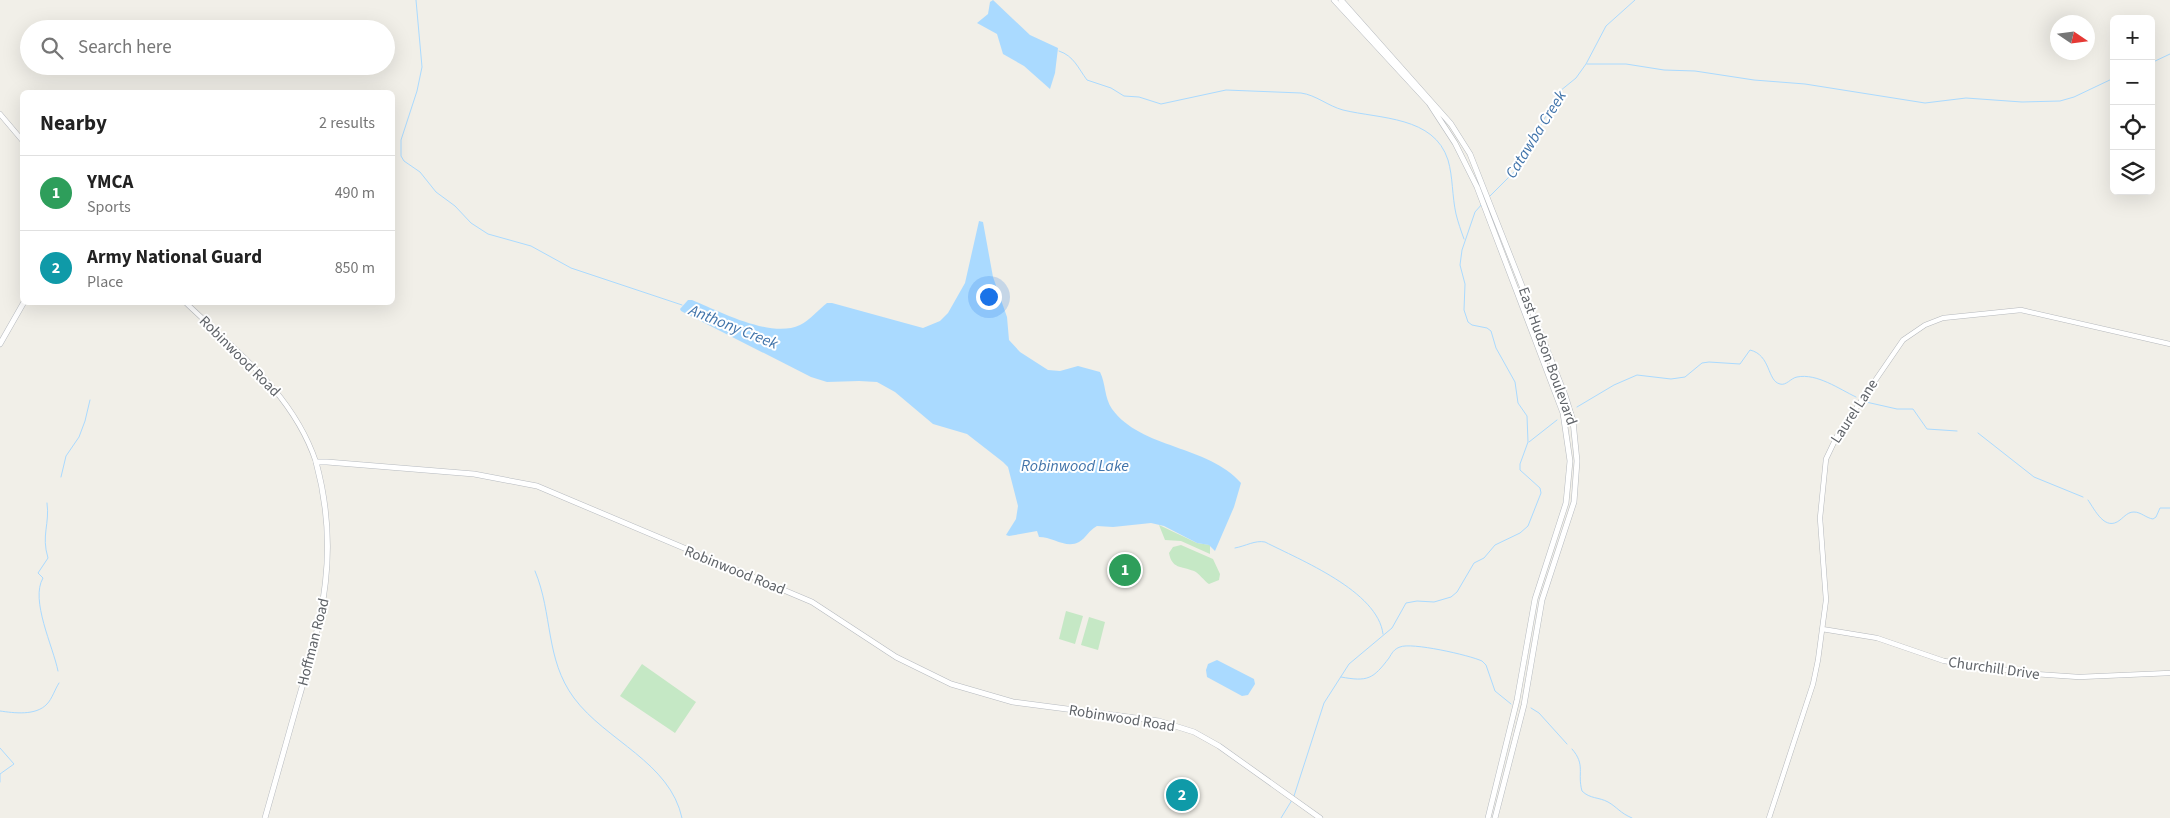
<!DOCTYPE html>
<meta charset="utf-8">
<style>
body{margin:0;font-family:"Source Sans 3",sans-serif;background:#f6f6f6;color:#222}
.controls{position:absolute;right:15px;top:15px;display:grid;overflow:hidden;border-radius:8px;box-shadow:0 5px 20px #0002}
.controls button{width:45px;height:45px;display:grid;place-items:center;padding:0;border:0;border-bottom:1px solid #e0e0e0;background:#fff;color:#222;font:25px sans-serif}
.compass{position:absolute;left:2050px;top:15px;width:45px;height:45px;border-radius:50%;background:#fff;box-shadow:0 5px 20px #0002;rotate:103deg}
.you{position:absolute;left:988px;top:296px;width:18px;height:18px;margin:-12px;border:4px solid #fff;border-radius:50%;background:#1a73e8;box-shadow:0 0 0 8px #1a73e833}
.badge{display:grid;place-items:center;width:32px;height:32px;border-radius:50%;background:#ea4335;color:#fff;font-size:16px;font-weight:700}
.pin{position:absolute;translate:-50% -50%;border:2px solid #fff;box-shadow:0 1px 5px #0006}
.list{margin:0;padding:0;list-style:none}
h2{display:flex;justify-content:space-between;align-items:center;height:65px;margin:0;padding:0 20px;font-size:21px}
h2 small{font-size:16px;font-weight:400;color:#767676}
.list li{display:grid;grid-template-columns:32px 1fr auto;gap:15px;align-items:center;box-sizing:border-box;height:75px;padding:0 20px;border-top:1px solid #e0e0e0}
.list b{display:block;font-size:19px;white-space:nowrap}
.list p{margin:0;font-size:16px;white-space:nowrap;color:#767676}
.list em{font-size:16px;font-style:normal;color:#767676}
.icon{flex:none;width:28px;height:28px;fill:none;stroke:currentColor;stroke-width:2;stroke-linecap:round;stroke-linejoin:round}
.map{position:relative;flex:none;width:2170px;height:818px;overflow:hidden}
.search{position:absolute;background:#fff;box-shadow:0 5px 20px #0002;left:20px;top:20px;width:375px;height:55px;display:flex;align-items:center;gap:12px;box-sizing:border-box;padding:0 18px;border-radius:28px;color:#767676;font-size:19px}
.panel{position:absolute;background:#fff;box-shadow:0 5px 20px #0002;left:20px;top:90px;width:375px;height:215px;border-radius:8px}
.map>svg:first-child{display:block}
</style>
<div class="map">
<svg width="2170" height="818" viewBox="0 0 2170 818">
<rect width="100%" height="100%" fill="#f1efe8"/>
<path fill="#c5e8c5" d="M1159,525L1197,543L1210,545V554L1181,541L1165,540Z
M1181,545L1213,559L1220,574L1219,580L1209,584C1204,581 1199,573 1194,571C1181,566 1172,569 1169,553L1173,547Z
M1066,611L1083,616L1075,644L1059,639Z
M1089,617L1105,622L1098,650L1081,645Z
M642,664L696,702L675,733L620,696Z"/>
<path fill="#aadaff" d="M993,0L1030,35L1058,48L1055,73L1050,89L1024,66L1003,54L997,34L977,23L988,14L990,2Z
M979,221L983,222L993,277L1007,317L1009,340L1020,352L1048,370L1060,371L1078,366L1100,372C1106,384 1104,397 1112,409C1141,449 1208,445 1241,483L1234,507L1215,551L1209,545L1197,543L1164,526L1151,523L1113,527L1097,526C1089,530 1086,538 1079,542C1066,549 1053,537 1039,537L1037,531L1009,536L1006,535L1016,519L1018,506L1008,467L1003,462L967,434L933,424L895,392L877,382L859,381L827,382L811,377L681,311L680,309L688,300H692C719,311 771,339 800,325C810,320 818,310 827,303H832L923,328L940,321L948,313L965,283Z
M1217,660L1254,679L1255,684L1248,695L1242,696L1207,677L1206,670L1208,664Z"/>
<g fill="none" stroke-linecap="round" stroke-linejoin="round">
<path stroke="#aadaff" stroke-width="1" d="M416,0L422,67L417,91L401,140V156L404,161L420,172L436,192L455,206L471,223L488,234L531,246L571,268L682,305
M1059,51C1074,56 1078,68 1087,80L1111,88L1124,96L1139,97L1161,104L1226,90L1301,93C1316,95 1328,106 1343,110C1380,119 1434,116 1448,160C1453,177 1452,196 1456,214C1458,222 1461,231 1464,239
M2151,63L2170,54
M1587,64H1626L1664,70L1695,71L1754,80L1805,84L1925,103L1966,98L2022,102L2060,101L2074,97L2114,78
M1489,197L1516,170L1560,91L1576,78L1586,64L1606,26L1635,0
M1866,402L1897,409H1913L1927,429L1957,431
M1577,407L1614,385L1637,375L1671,379L1685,377L1702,363L1709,362L1740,364L1750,350C1771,355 1767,381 1780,384C1786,386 1791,378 1797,377C1817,373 1839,389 1856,397
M1978,433L2034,477L2083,497
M1529,442L1557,420
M61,477L66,456L79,437L85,421L90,400
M2088,500C2095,510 2105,532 2120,520C2125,516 2128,512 2134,512C2141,512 2146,518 2153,519L2156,517L2160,508H2170
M47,503C50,524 41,535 48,558L38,573L43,578C30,600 53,646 58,671
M1235,548C1246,546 1255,540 1265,542C1300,560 1378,591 1383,634
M535,571C553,614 545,659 574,698C606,741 670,762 682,818
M1341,677C1368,682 1373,679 1389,658C1392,653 1394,649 1400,647C1411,642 1469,655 1482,661L1486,665L1495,691L1511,704
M1531,708L1539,713L1567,744
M0,711C14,713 36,716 47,704C52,699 55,689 59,683
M0,748L14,764L0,774V782
M1572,749C1586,765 1577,773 1582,791C1590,799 1599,797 1608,802C1617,807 1620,813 1632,818
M1294,796L1324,703L1349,664L1392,628L1406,603L1417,601L1434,602L1451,597L1457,592L1474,563L1484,558L1495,545L1520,533L1528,526L1541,493L1540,488L1520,470V464L1528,442L1527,416L1518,403L1515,382L1496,348L1491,331L1487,328L1472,325L1468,322L1464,310L1465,284L1460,265L1462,250L1475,212L1482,204
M1281,818L1292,800"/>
<defs>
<path id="tertiary" d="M0,114L22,140
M185,302C236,351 293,393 316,462
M1822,629L1877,638L1944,661L2035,674L2079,677L2170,673
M1769,818L1813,684L1818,660L1826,600L1820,518L1826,459L1837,436L1903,340L1925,325L1943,318L2021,310L2170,344"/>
<path id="secondary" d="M1334,0L1429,103L1455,143L1477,187L1563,413L1570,461L1566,503L1535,599L1517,700L1488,818
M1341,0L1451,124L1470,154L1565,395L1573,421L1577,461L1574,502L1542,600L1524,705L1495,818
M0,344L24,302
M265,818C276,779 287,740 298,701C323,616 340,550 316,462H327L474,474L537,486L812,602L896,657L951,684L1013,702L1159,721L1194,732L1219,746L1320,818"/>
</defs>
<use href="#tertiary" stroke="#b5b8bc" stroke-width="5.5"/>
<use href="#secondary" stroke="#b6babf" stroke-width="6"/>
<use href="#tertiary" stroke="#fff" stroke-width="4.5"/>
<use href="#secondary" stroke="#fff" stroke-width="5"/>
</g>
<g text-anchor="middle" stroke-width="4" stroke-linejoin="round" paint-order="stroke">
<g font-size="15" fill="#5f6368" stroke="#fff">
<text transform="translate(240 356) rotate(45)" y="5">Robinwood Road</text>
<text transform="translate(1548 356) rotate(70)" y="5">East Hudson Boulevard</text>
<text transform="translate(1854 411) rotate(-57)" y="5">Laurel Lane</text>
<text transform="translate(735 570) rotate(22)" y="5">Robinwood Road</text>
<text transform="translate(313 642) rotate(-76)" y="5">Hoffman Road</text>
<text transform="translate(1994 668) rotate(8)" y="5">Churchill Drive</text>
<text transform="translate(1122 718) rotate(9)" y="5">Robinwood Road</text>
</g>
<g font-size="16" font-style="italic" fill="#4174aa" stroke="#fff">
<text transform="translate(1535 134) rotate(-58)" y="6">Catawba Creek</text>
<text transform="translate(734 326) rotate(22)" y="6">Anthony Creek</text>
<text x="1075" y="471">Robinwood Lake</text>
</g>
</g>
</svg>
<div class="controls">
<button>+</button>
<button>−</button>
<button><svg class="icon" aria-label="locate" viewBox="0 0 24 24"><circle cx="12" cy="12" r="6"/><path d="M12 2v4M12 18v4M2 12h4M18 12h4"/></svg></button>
<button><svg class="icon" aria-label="layers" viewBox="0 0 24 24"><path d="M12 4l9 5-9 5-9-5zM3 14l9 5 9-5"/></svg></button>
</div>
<svg class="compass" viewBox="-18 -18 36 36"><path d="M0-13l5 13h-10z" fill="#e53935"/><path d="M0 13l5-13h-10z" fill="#767676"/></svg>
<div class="you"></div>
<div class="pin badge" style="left:1125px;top:570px;background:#2e9e5b">1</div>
<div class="pin badge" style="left:1182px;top:795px;background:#0f9aa8">2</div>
<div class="search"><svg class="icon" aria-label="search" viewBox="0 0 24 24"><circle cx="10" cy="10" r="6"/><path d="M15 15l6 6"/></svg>Search here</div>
<section class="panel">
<h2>Nearby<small>2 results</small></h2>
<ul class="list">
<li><span class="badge" style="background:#2e9e5b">1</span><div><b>YMCA</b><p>Sports</p></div><em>490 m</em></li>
<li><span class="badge" style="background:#0f9aa8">2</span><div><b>Army National Guard</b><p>Place</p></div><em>850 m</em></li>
</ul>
</section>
</div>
